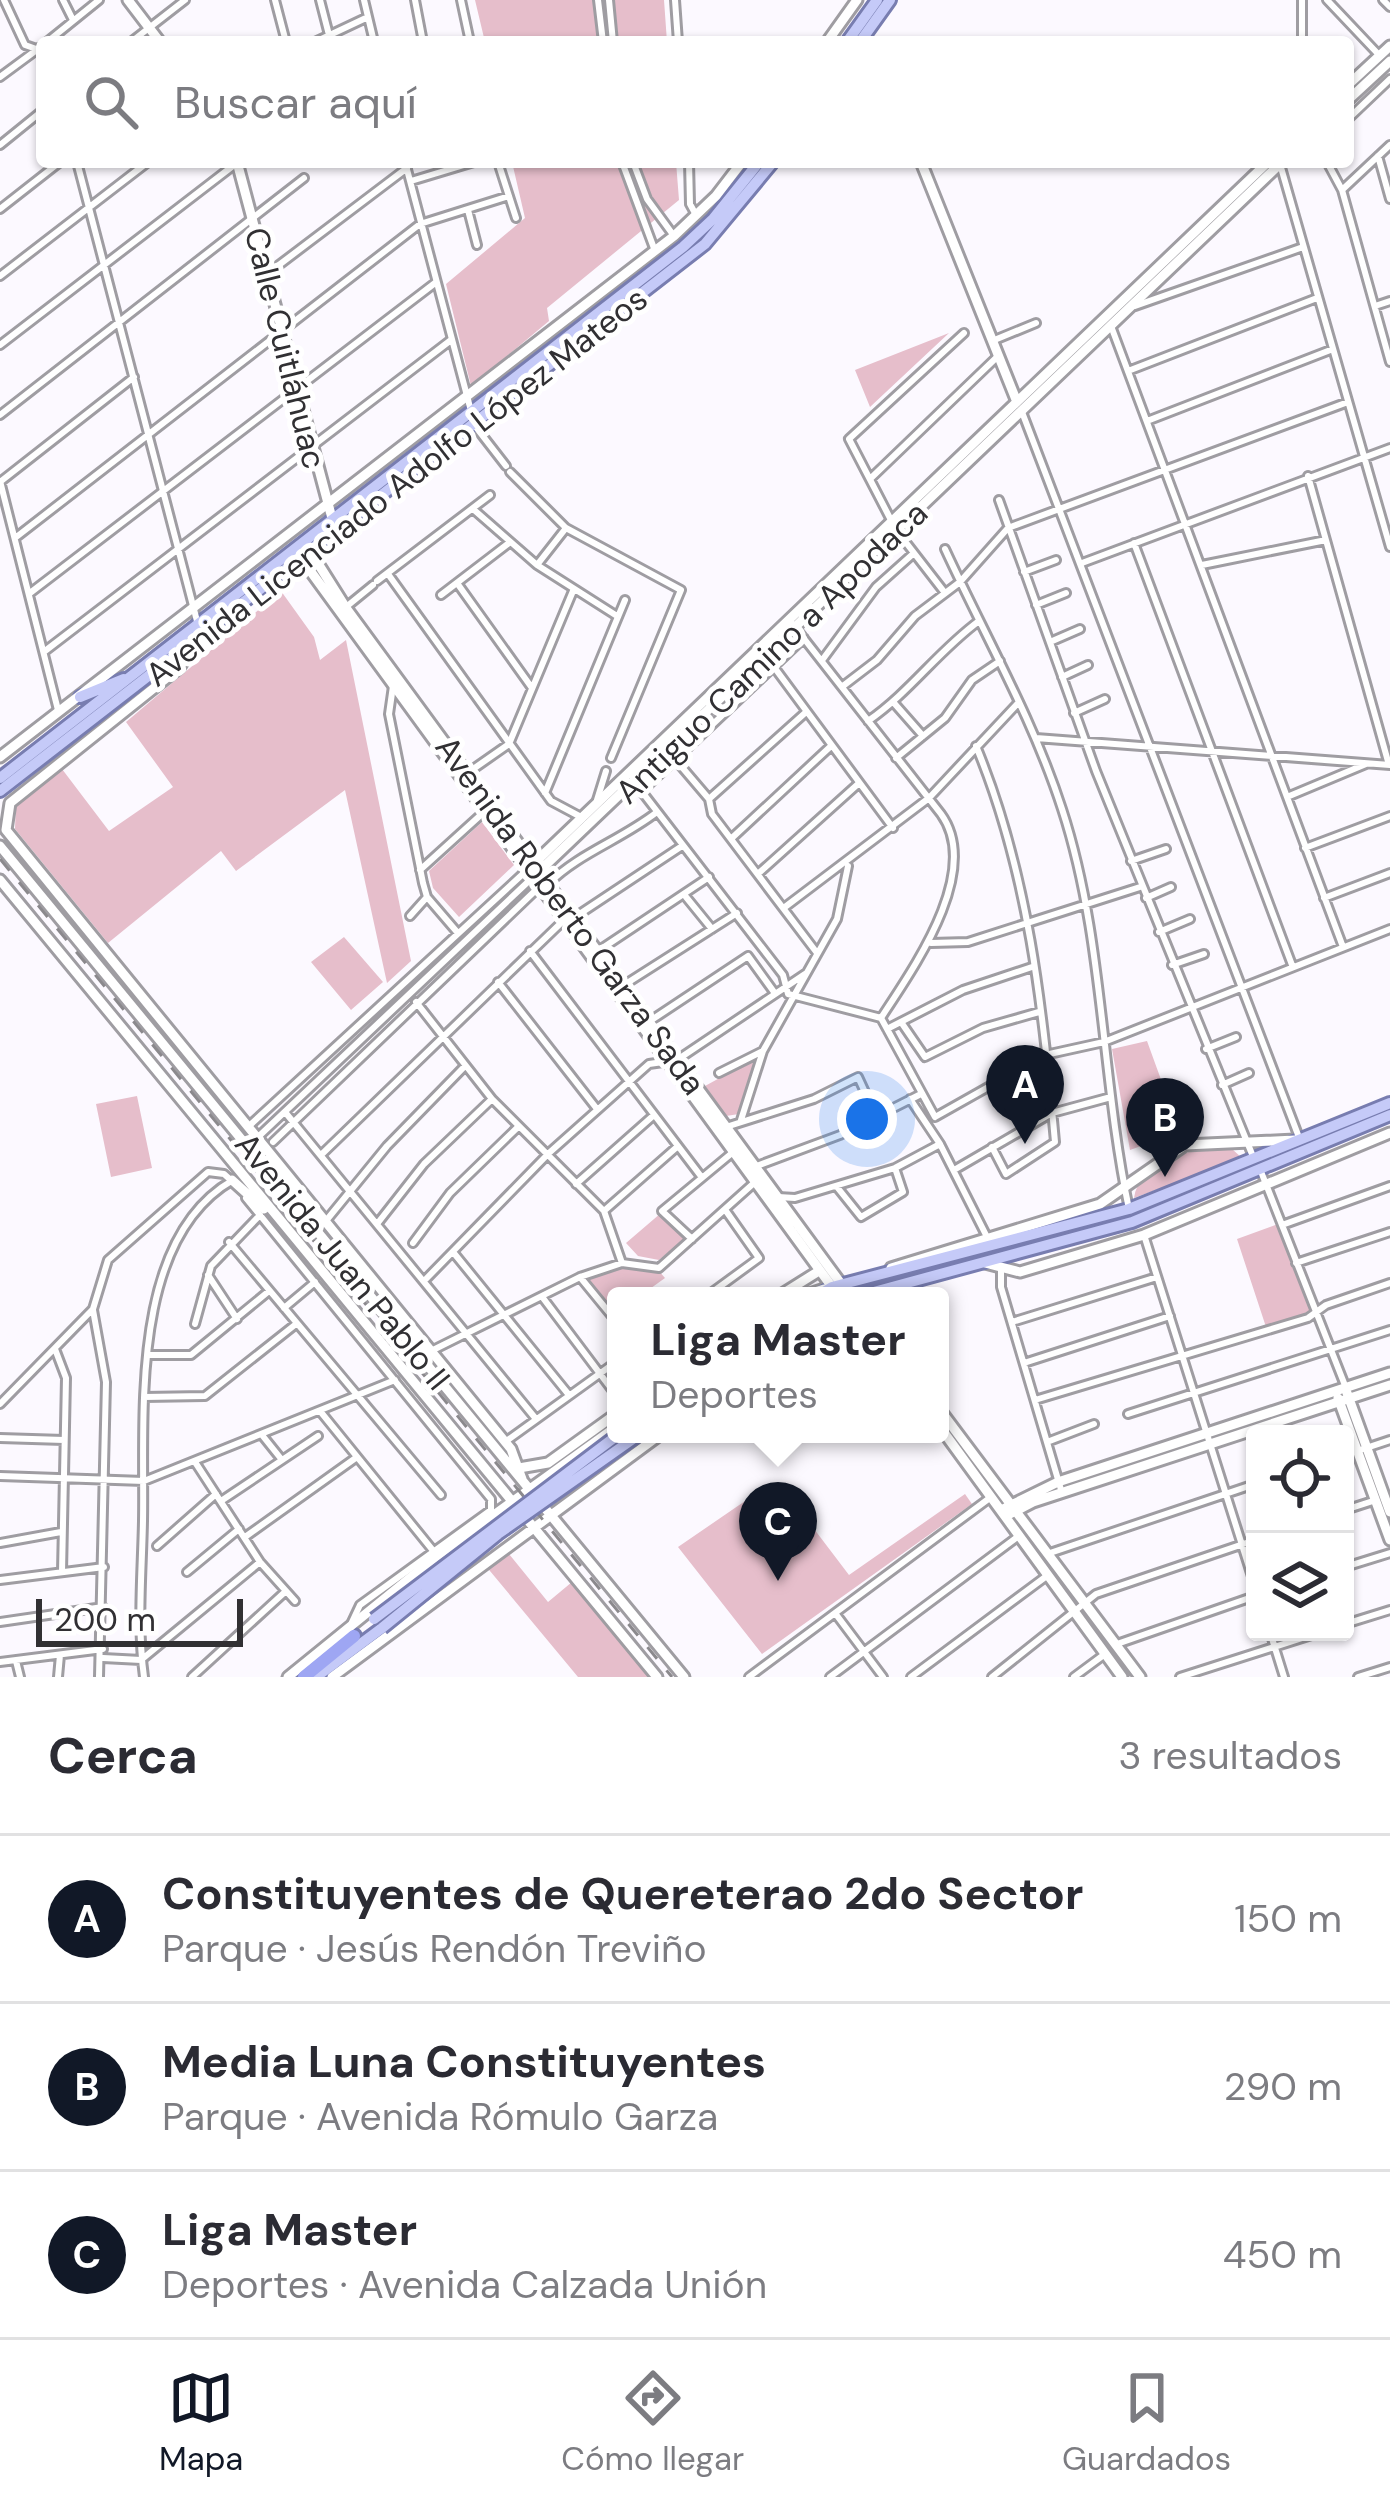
<!DOCTYPE html>
<html lang="es">
<meta charset="utf-8">
<style>
body{margin:0;font-family:"DM Sans",sans-serif;background:#f7f7f7;color:#2b2b33}
.controls{position:absolute;right:36px;bottom:36px;display:grid;overflow:hidden;border-radius:12px;box-shadow:0 3px 9px #0004}
.controls button{width:108px;height:108px;display:grid;place-items:center;padding:0;border:0;border-bottom:3px solid #e1e1e2;background:#fff;color:#2b2b33;font:60px sans-serif}
.scale{position:absolute;left:36px;bottom:30px;width:207px;box-sizing:border-box;padding-left:12px;border:6px solid #313033;border-top:0;font-size:33px;line-height:42px;white-space:nowrap;color:#313033;-webkit-text-stroke:9px #fff;paint-order:stroke}
.you{position:absolute;left:867px;top:1119px;width:42px;height:42px;margin:-30px;border:9px solid #fff;border-radius:50%;background:#1a73e8;box-shadow:0 0 0 18px #1a73e833}
.badge{display:grid;place-items:center;width:78px;height:78px;border-radius:50%;background:#111827;color:#fff;font-size:39px;font-weight:700}
.pin{position:absolute;translate:-50% -99px;filter:drop-shadow(0 3px 6px #0008)}
.pin::after{content:'';position:absolute;top:63px;width:42px;height:36px;background:inherit;clip-path:polygon(0 0,100% 0,50% 100%)}
.popup{position:absolute;left:607px;top:1287px;width:342px;height:156px;box-sizing:border-box;display:grid;place-content:center;border-radius:12px;background:#fff;filter:drop-shadow(0 3px 9px #0005);font-size:39px;white-space:nowrap;color:#7c7c81}
.popup b{font-size:45px;color:#2b2b33}
.popup::after{content:'';position:absolute;left:50%;top:100%;margin-left:-24px;border:24px solid transparent;border-top-color:#fff}
.list{margin:0;padding:0;list-style:none}
h2{display:flex;justify-content:space-between;align-items:center;height:156px;margin:0;padding:0 48px;font-size:51px}
h2 small{font-size:39px;font-weight:400;color:#7c7c81}
.list li{display:grid;grid-template-columns:78px 1fr auto;gap:36px;align-items:center;box-sizing:border-box;height:168px;padding:0 48px;border-top:3px solid #e1e1e2}
.list b{display:block;font-size:45px;white-space:nowrap}
.list p{margin:0;font-size:39px;white-space:nowrap;color:#7c7c81}
.list em{font-size:39px;font-style:normal;color:#7c7c81}
.icon{flex:none;width:66px;height:66px;fill:none;stroke:currentColor;stroke-width:2;stroke-linecap:round;stroke-linejoin:round}
.map{position:relative;flex:none;width:1390px;height:1677px;overflow:hidden}
.search{position:absolute;background:#fff;box-shadow:0 3px 9px #0004;left:36px;right:36px;top:36px;height:132px;display:flex;align-items:center;gap:30px;box-sizing:border-box;padding:0 42px;border-radius:12px;color:#7c7c81;font-size:45px}
.sheet{height:660px;background:#fff}
nav{display:flex;justify-content:space-around;align-items:center;box-sizing:border-box;height:168px;border-top:3px solid #e1e1e2;background:#fff;font-size:33px;color:#7c7c81}
nav a{display:grid;justify-items:center;gap:6px}
nav .on{color:#111827}
.map>svg:first-child{display:block}
</style>
<div class="map">
<svg width="1390" height="1677" viewBox="0 0 1390 1677">
<rect width="100%" height="100%" fill="#fcf9ff"/>
<path fill="#e6becb" d="M475,0H664L667,42H485Z
M512,162H676L679,200L547,308L549,321L471,386L446,284L525,218Z
M949,333L870,407L855,370Z
M281,591L314,637L320,660L346,640L411,961L387,983L345,790L236,871L221,851L108,943L15,829L16,802L62,769L109,831L173,787L126,722Z
M482,822L514,865L459,917L433,888L429,871Z
M344,937L383,982L351,1010L311,962Z
M1147,1041L1180,1132L1130,1150L1112,1049Z
M758,1057L739,1114L726,1116L705,1086Z
M137,1096L152,1168L111,1177L96,1104Z
M1213,1148L1232,1149L1242,1158L1134,1198C1139,1164 1184,1150 1213,1148Z
M661,1213L687,1237L659,1260L638,1256L626,1243Z
M1278,1224L1313,1313L1266,1327L1237,1239Z
M621,1265L658,1270L665,1278L640,1296H616L615,1314L583,1278Z
M965,1494L972,1504L762,1654L678,1547L748,1499L781,1541L808,1521L849,1575Z
M505,1549L548,1602L572,1582L649,1677H578L485,1565Z"/>
<g fill="none" stroke-linecap="round" stroke-linejoin="round">
<defs>
<path id="street" d="M4,0L25,45L42,51
M63,0L73,20
M275,0L286,42
M320,0L329,35
M364,0L374,42
M415,0L423,42
M461,0L470,42
M598,0L603,42
M609,0L613,42
M675,0L678,42
M1327,0L1380,56
M1383,0L1390,7
M47,42L99,0
M131,42L185,0
M315,42L368,17
M1302,42V0
M0,77L42,46
M1348,119L1390,79
M0,145L42,111
M1378,156L1390,199
M77,162L197,621
M405,162L475,426L506,466
M498,162L516,218
M622,162L655,251
M633,162L647,199L674,236
M689,162L690,204L696,215
M1327,162L1342,190L1390,362
M1280,164L1390,547
M411,181L474,162
M1342,190L1390,145
M0,209L60,162
M468,210L477,245
M267,274L407,168
M0,276L148,162
M1135,306L1303,247
M1375,306L1390,301
M1111,326L1343,947
M992,341L1036,323
M0,345L238,162
M1128,371L1317,298
M1022,412L1300,1140
M0,415L304,178
M1147,421L1333,349
M510,472L566,528L681,590L611,758
M1308,476L1389,765
M870,479L997,357
M0,481L58,710
M0,482L134,377
M999,500L1096,771L1254,1159
M473,509L537,565L617,616
M892,522L849,439L964,333
M897,531L945,593
M15,538L420,224L509,196
M1134,543L1292,965
M945,549C985,636 1033,719 1062,809C1104,937 1101,1078 1129,1209
M1082,563L1390,448
M537,565L566,528
M1202,565L1326,540
M1024,572L1056,560
M388,574L551,801L581,817
M377,581L490,495
M457,583L532,688
M30,593L435,283
M441,595L509,543
M1036,605L1066,593
M346,607L373,585
M791,622L941,814C983,872 912,970 881,1018
M1050,642L1080,629
M45,651L451,340
M823,659L876,587L914,553
M774,667L893,828
M1062,677L1088,665
M393,686L389,714L423,883L427,897L457,932
M843,686L877,660L915,616L960,582L1008,528L1348,402
M894,703L923,736
M1074,713L1105,699
M868,721C910,692 938,651 979,621
M1036,738L1390,765
M976,746C1028,871 1043,1008 1055,1142L1006,1174L992,1147
M896,758L945,718L972,680L1000,661
M675,759L709,799L712,814L817,953
M466,774L509,744L573,591
M636,784L783,975L788,994L881,1018L935,1117L1045,1055L1104,1042L1390,929
M642,791L804,638
M545,793L625,600
M1287,797L1366,764
M709,799L805,713
M597,800L606,771
M733,837L831,746
M1305,848L1390,816
M1131,861L1166,849
M420,870L484,812
M760,872L858,784
M548,884C579,853 621,840 657,812
M686,897L712,929
M1146,898L1171,887
M1324,898L1390,873
M785,907L929,798L1019,702
M410,916L427,897
M575,917L682,846
M1159,932L1190,919
M931,943L968,942L1140,887
M530,951L700,1175
M598,951L709,877
M1172,965L1204,954
M498,982L597,1109
M624,985L737,913
M416,1002L492,1099L604,1211L622,1263
M650,1021L748,956L774,992
M901,1022L925,1057L983,1028L1039,1012
M887,1029L963,990L1032,967
M1206,1049L1236,1037
M719,1073L763,1051
M1222,1085L1249,1073
M910,1099L940,1144L987,1237
M285,1112L536,1419
M741,1120L763,1051L837,919L848,866
M249,1126L525,872
M726,1127L814,1099L858,1077L876,1116
M257,1138L531,879
M273,1142L538,888
M321,1155L563,921
M754,1167L840,1135L921,1094
M1260,1169L1346,1388
M954,1170L1052,1113L1111,1097
M576,1184L654,1115
M837,1187L861,1217L903,1192L895,1168
M778,1197L795,1198L895,1168L940,1144
M246,1198L491,1499V1510L360,1605L352,1622
M604,1211L678,1146
M325,1222L387,1146L465,1066
M377,1224L424,1164L492,1099
M1282,1225L1390,1186
M1144,1235L1255,1586
M692,1239L662,1211L732,1153
M229,1242L441,1495
M413,1243L450,1193L519,1126
M453,1252L569,1395
M1296,1263L1390,1232
M1001,1270V1287L1062,1493
M208,1275L237,1319
M580,1277L616,1321
M424,1281L549,1153L649,1064L677,1060L805,974
M707,1296L759,1258L726,1211
M543,1298L616,1395
M284,1308L315,1282
M93,1310L106,1382L99,1677
M1012,1322L1157,1277
M195,1324L211,1266L260,1215
M55,1349L66,1378L62,1572
M431,1351L580,1277L622,1263L659,1268L754,1183
M147,1355H191L269,1291
M1024,1363L1170,1316
M144,1397L205,1396L296,1324
M1035,1400L1308,1318L1326,1305L1390,1283
M0,1404L93,1309L108,1260L208,1172L224,1174L234,1183
M320,1411L435,1553
M1128,1414L1390,1330
M262,1435L282,1460
M0,1438L64,1440
M505,1442L616,1362
M1047,1442L1094,1424
M1345,1455L1390,1440
M195,1462L260,1562L295,1601
M0,1476L144,1481L395,1380
M221,1501L318,1436
M1345,1510L1376,1500
M245,1537L357,1457
M0,1543L61,1532
M157,1546L216,1494
M1047,1554L1255,1484
M1345,1567L1390,1553
M187,1572L239,1529
M0,1580L104,1567
M835,1613L883,1677
M0,1622L103,1607
M1345,1624L1390,1610
M1270,1632L1284,1677
M1117,1644L1255,1596
M103,1658L141,1660
M141,1660L260,1562
M16,1661L20,1677
M0,1662L103,1649
M58,1677L60,1655
M144,1677C137,1626 142,1572 143,1521C145,1419 128,1240 233,1180
M192,1677L286,1591
M749,1677L991,1497
M830,1677L1020,1535
M911,1677L1048,1575
M992,1677L1096,1594L1255,1540
M1074,1677L1105,1654
M1180,1677L1321,1632
M1358,1677L1390,1667"/>
<path id="secondary" d="M128,0L160,42
M827,42L857,0
M1348,85L1390,46
M1348,100L1390,61
M237,162L333,522
M921,162L1017,402
M307,546L346,608L842,1285
M298,554L832,1287
M195,643L179,668L10,803L6,830L511,1449L522,1479
M0,757L674,236L716,196L742,162
M0,846L684,1677
M525,872L1268,162
M531,879L1282,162
M0,880L657,1677
M232,1180L264,1209
M985,1263L1020,1272L1144,1235L1390,1133
M891,1268L1100,1204L1185,1145L1295,1140
M779,1296L819,1271
M803,1296L824,1289
M1347,1393L1390,1512
M1338,1398L1390,1540
M940,1410L1140,1677
M940,1427L1122,1677
M519,1468L548,1463L616,1414
M1001,1510L1058,1482L1390,1373
M1006,1516L1033,1502L1390,1385
M288,1677L437,1556L616,1427
M332,1677L661,1434"/>
<path id="primary" d="M847,42L877,0
M860,42L890,0
M80,697L124,679
M0,778L683,247L713,219L759,162
M0,791L705,244L773,162
M817,1296L832,1287L1129,1209L1390,1103
M859,1296L1132,1222L1390,1115
M316,1677L382,1628"/>
<path id="highway" d="M304,1677L354,1636"/>
</defs>
<use href="#street" stroke="#9f9da2" stroke-width="12"/>
<use href="#secondary" stroke="#9f9da2" stroke-width="15"/>
<use href="#primary" stroke="#787db0" stroke-width="16"/>
<use href="#highway" stroke="#787db0" stroke-width="18"/>
<use href="#street" stroke="#fff" stroke-width="6"/>
<use href="#secondary" stroke="#fff" stroke-width="9"/>
<use href="#primary" stroke="#c5caf8" stroke-width="10"/>
<use href="#highway" stroke="#9ea6f3" stroke-width="12"/>
<path stroke="#8b898d" stroke-width="3" stroke-dasharray="15 15" stroke-linecap="butt" d="M0,859L672,1677"/>
<defs>
<path id="primary-bridge" d="M374,1619L619,1434
M382,1628L498,1534L640,1434"/>
</defs>
<use href="#primary-bridge" stroke="#787db0" stroke-width="16" stroke-linecap="butt"/>
<use href="#primary-bridge" stroke="#c5caf8" stroke-width="10"/>
</g>
<g text-anchor="middle" stroke-width="10" stroke-linejoin="round" paint-order="stroke">
<g font-size="33" fill="#313033" stroke="#fff">
<text transform="translate(286 348) rotate(76)" y="12">Calle Cuitláhuac</text>
<text transform="translate(396 486) rotate(-38)" y="12">Avenida Licenciado Adolfo López Mateos</text>
<text transform="translate(771 652) rotate(-44)" y="12">Antiguo Camino a Apodaca</text>
<text transform="translate(571 915) rotate(54)" y="12">Avenida Roberto Garza Sada</text>
<text transform="translate(343 1261) rotate(51)" y="12">Avenida Juan Pablo II</text>
</g>
</g>
</svg>
<div class="controls">
<button><svg class="icon" aria-label="locate" viewBox="0 0 24 24"><circle cx="12" cy="12" r="6"/><path d="M12 2v4M12 18v4M2 12h4M18 12h4"/></svg></button>
<button><svg class="icon" aria-label="layers" viewBox="0 0 24 24"><path d="M12 4l9 5-9 5-9-5zM3 14l9 5 9-5"/></svg></button>
</div>
<div class="scale">200 m</div>
<div class="you"></div>
<div class="pin badge" style="left:1025px;top:1144px">A</div>
<div class="pin badge" style="left:1165px;top:1177px">B</div>
<div class="pin badge" style="left:778px;top:1581px">C</div>
<div class="popup"><b>Liga Master</b>Deportes</div>
<div class="search"><svg class="icon" aria-label="search" viewBox="0 0 24 24"><circle cx="10" cy="10" r="6"/><path d="M15 15l6 6"/></svg>Buscar aquí</div>
</div>
<section class="sheet">
<h2>Cerca<small>3 resultados</small></h2>
<ul class="list">
<li><span class="badge">A</span><div><b>Constituyentes de Quereterao 2do Sector</b><p>Parque · Jesús Rendón Treviño</p></div><em>150 m</em></li>
<li><span class="badge">B</span><div><b>Media Luna Constituyentes</b><p>Parque · Avenida Rómulo Garza</p></div><em>290 m</em></li>
<li><span class="badge">C</span><div><b>Liga Master</b><p>Deportes · Avenida Calzada Unión</p></div><em>450 m</em></li>
</ul>
</section>
<nav>
<a class="on"><svg class="icon" aria-label="map" viewBox="0 0 24 24"><path d="M3 6l6-2 6 2 6-2v14l-6 2-6-2-6 2zM9 4v14M15 6v14"/></svg>Mapa</a>
<a><svg class="icon" aria-label="directions" viewBox="0 0 24 24"><path d="M12 3l9 9-9 9-9-9zM9 14v-3h6M13 9l2 2-2 2"/></svg>Cómo llegar</a>
<a><svg class="icon" aria-label="saved" viewBox="0 0 24 24"><path d="M7 4h10v16l-5-4-5 4z"/></svg>Guardados</a>
</nav>
